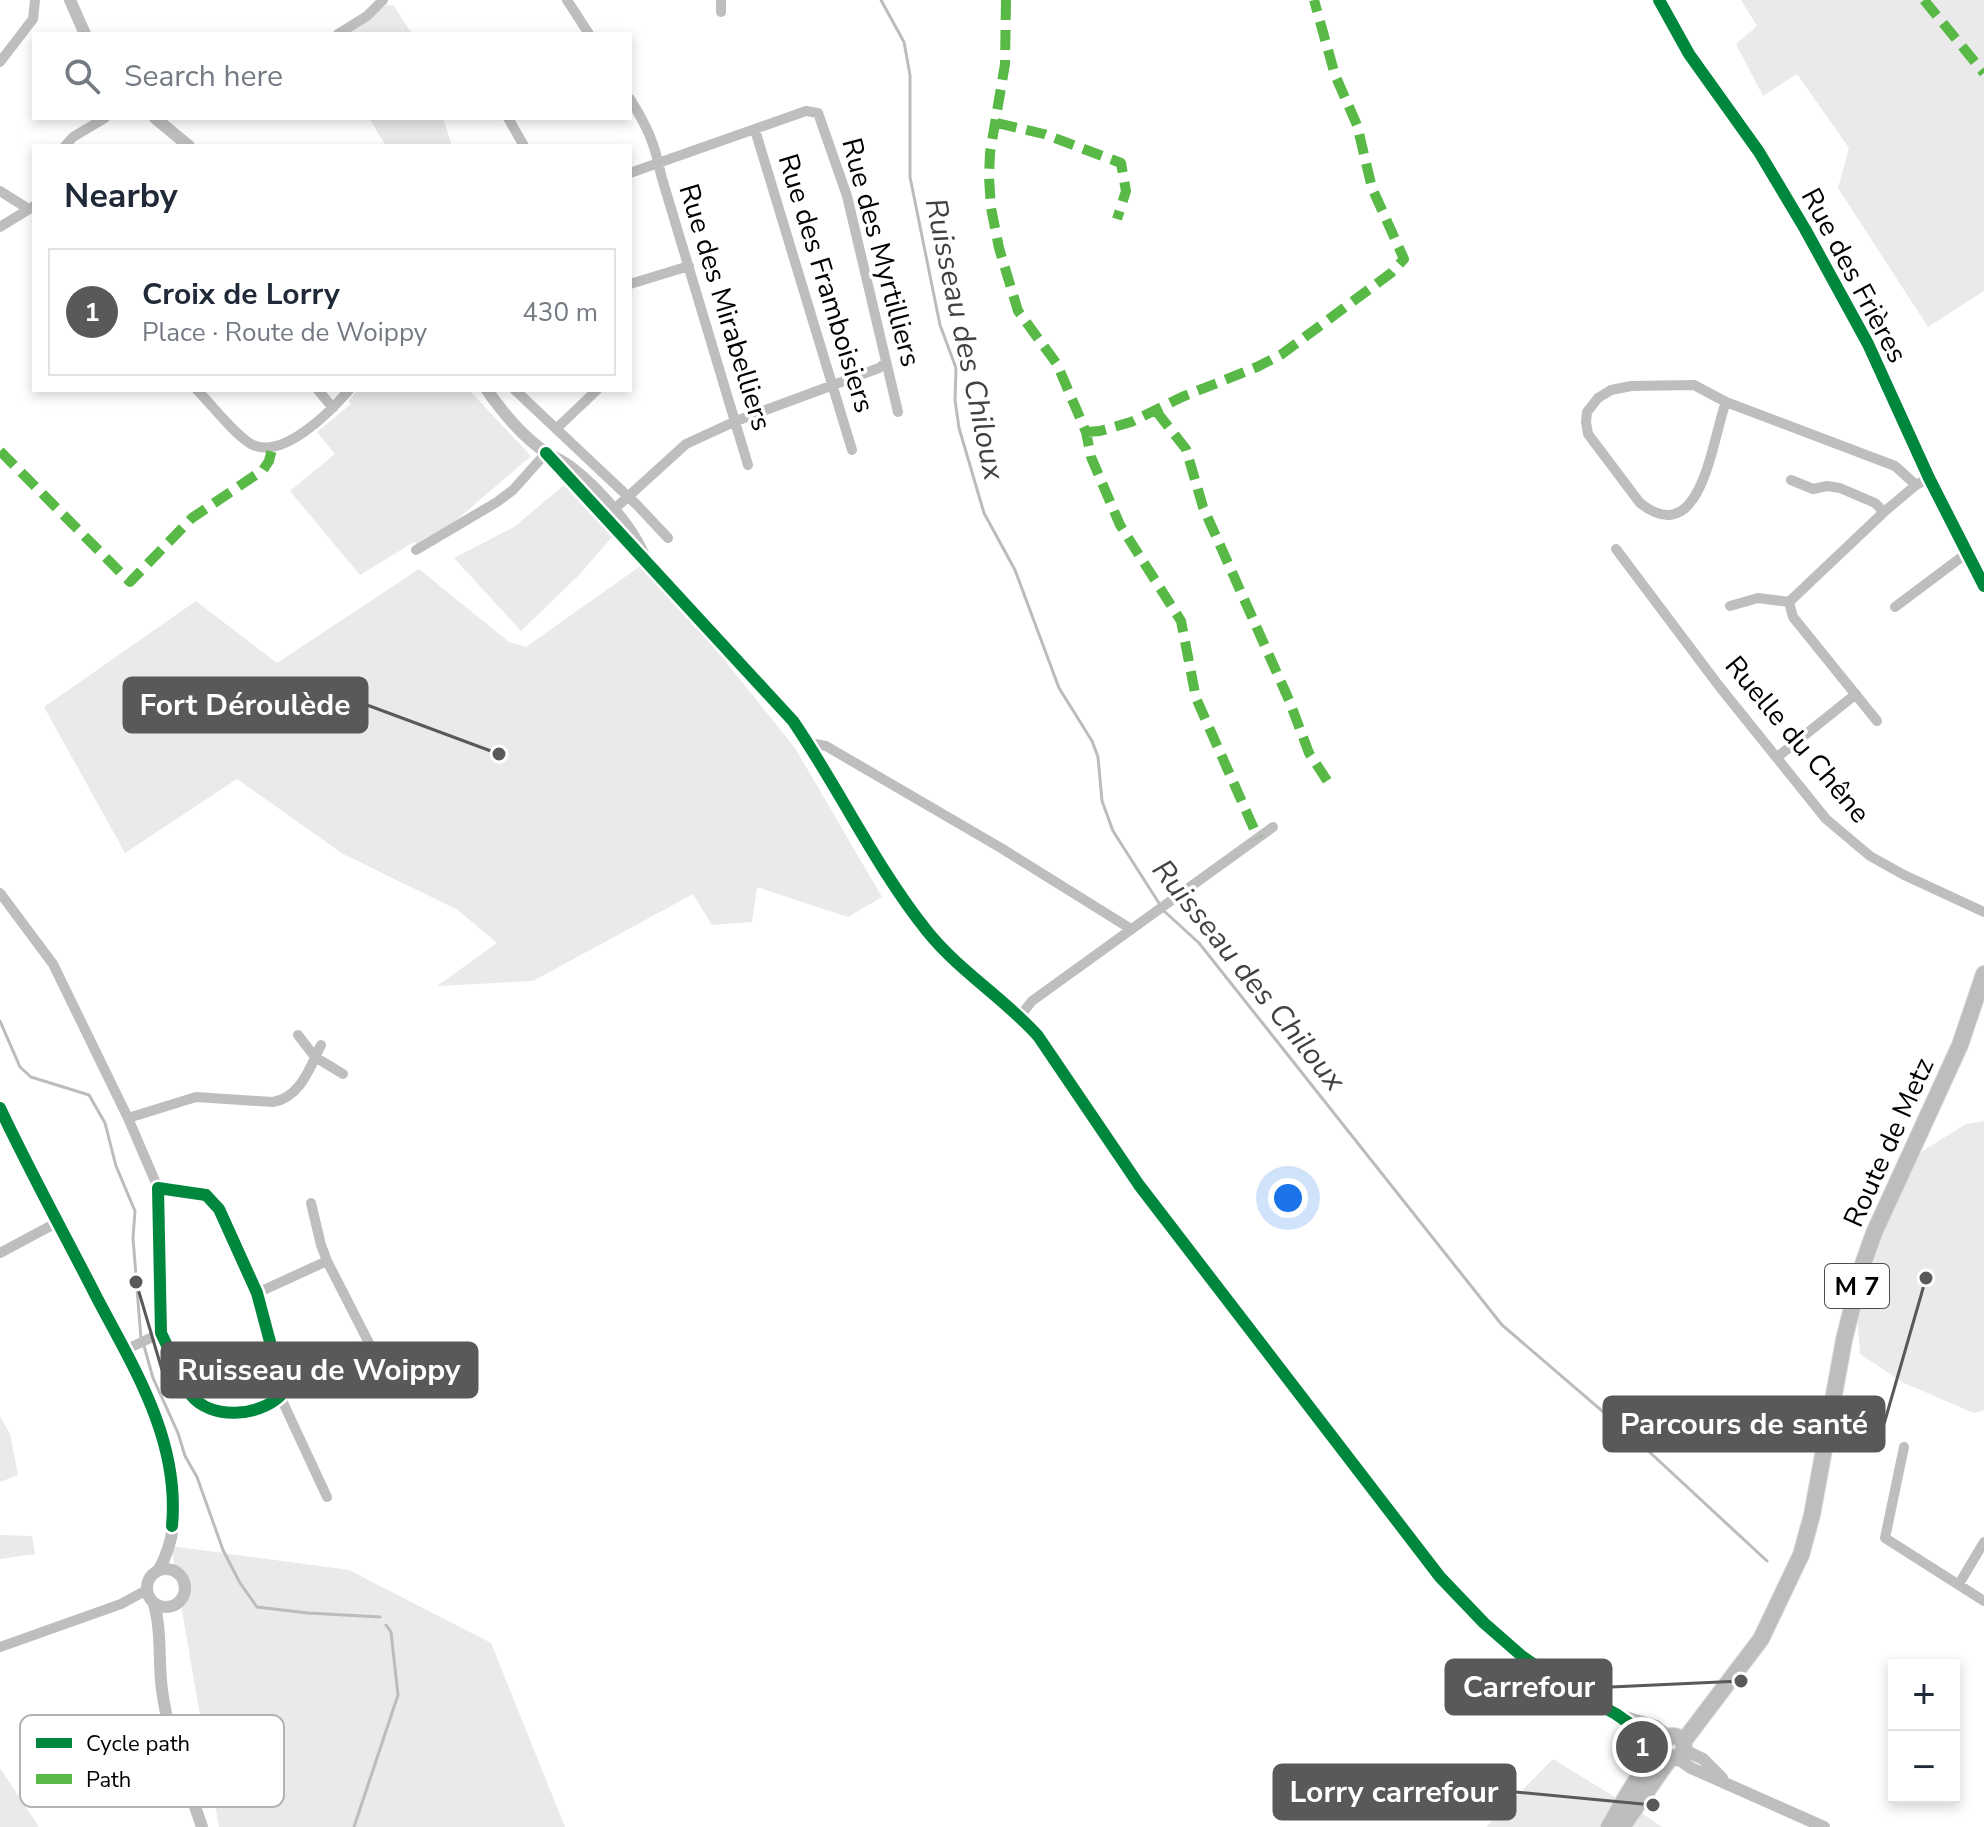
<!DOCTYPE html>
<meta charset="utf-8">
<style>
body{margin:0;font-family:"Nunito Sans",sans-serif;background:#f2f2f3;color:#1f2937}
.controls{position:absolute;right:24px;bottom:24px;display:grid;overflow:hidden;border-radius:0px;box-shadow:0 4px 12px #0003}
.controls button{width:72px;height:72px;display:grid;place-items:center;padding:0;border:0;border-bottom:2px solid #e0e1e3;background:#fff;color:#1f2937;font:40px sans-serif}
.you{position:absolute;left:1288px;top:1198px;width:28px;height:28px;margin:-20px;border:6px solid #fff;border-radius:50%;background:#1a73e8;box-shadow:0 0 0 12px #1a73e833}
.badge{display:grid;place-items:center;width:52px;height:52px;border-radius:50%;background:#595959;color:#fff;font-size:26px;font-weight:700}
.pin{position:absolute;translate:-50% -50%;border:4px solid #fff;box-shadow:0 2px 8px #0006}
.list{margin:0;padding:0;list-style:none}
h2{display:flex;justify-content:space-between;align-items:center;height:104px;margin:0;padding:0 32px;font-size:34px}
h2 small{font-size:26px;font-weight:400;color:#747a83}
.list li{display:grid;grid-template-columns:52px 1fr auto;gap:24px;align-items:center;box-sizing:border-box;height:128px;margin:0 16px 16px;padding:0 16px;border:2px solid #e0e1e3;border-radius:0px}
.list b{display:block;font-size:30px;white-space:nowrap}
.list p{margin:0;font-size:26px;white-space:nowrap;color:#747a83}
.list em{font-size:26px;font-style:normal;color:#747a83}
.icon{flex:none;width:44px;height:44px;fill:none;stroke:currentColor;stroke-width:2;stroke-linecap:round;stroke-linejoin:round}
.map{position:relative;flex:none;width:1984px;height:1827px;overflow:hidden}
.search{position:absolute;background:#fff;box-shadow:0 4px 12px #0003;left:32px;top:32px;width:600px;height:88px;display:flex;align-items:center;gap:20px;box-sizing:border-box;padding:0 28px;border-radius:0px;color:#747a83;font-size:30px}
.panel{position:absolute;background:#fff;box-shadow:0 4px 12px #0003;left:32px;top:144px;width:600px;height:248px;border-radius:0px}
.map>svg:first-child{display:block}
</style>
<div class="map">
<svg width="1984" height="1827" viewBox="0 0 1984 1827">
<rect width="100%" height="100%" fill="#fff"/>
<path fill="#eaeaea" d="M1741,0H1984V291L1928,327L1838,188L1849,148L1797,74L1763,96L1736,44L1757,26Z
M387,5L394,6L412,34H343Z
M369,118H443L452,146H386Z
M357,390H469L531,456L453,523L418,545L414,542L360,575L290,491L335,454L317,432L351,404L349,401Z
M564,485L612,537L578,576L521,631L454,558L514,527Z
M646,562L795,748L882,897L848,917L757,887L752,922L712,925L693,894L533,981L437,986L497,943L458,910L343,854L237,779L125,853L44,707L196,601L277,663L419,569L509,642L526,647Z
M1984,1121V1410L1974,1413L1904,1383L1860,1354L1857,1314L1880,1242L1916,1155L1966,1124Z
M0,1416L10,1434L18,1475L0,1482Z
M0,1535L32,1536L35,1554L0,1559Z
M171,1546L349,1570L491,1643L565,1827H219Z
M1553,1759L1649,1818L1662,1827H1486Z
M0,1768L39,1827H0Z"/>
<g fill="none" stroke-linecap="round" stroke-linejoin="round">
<path stroke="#bcbcbc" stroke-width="3" d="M881,0L904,42L910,75V177L940,325L956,368L955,400L959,428L984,513L1015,570L1059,688L1092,741L1098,757L1102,801L1113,831L1164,911L1199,943L1502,1325L1643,1446L1767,1561
M0,1021L20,1067L31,1077L89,1095L105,1123L116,1166L135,1211L133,1238L141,1339
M144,1346L153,1378L178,1433L185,1456L197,1477L223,1550L240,1583L257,1607L308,1613L380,1617
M354,1827L398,1695L391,1632L386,1625"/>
<defs>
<path id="primary" d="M1662 1747a11 11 0 1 1 22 0a11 11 0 1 1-22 0Z
M1683,1742L1761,1639L1801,1555L1812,1515L1844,1340L1862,1267L1874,1233L1960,1045L1984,974
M1609,1827C1623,1803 1639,1768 1663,1754
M1622,1827L1670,1758"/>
</defs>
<use href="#primary" stroke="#dbdbdb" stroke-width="18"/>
<path stroke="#bebebe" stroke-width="10" d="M567,0L589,34
M1659,0L1689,54L1759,152L1805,229L1868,344L1929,478L1984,586
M721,12V0
M338,34L367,16L383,0
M0,62L33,19L35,0
M630,99C647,126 655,144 661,175L748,465
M508,118L524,146
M755,130L852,450
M65,146L73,137L105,118
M630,173L806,111L818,113L847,196L898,412
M0,191L27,208
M0,227L34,206
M630,284L689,266
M197,390C212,405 233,433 251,444C282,461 330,412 349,390
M318,390L333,408
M515,390L637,505L668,538
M1726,402C1712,438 1702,552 1640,503L1588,434L1586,422L1587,412L1598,398L1611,390L1631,386L1694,385L1726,402L1895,466L1916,485
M556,429L597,390
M1791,480L1813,489L1827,486L1840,488L1875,503L1884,512
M610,513L686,444L736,421L879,368L885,363
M1616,549L1719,686L1826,819L1870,856L1904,875L1984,912
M416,550L497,502L513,490L546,453
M1730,606L1758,598L1789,602
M1895,607L1967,553
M1877,721L1793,617L1789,602L1884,512L1916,485L1929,478
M810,746L815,744L826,746L1001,848L1131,929
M1781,754L1856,694
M0,893L53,964L128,1118L158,1188
M1020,1016L1032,1001L1273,827
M298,1035L315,1057L343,1074
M128,1118L196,1097L273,1102C301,1097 310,1067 321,1045
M158,1188L206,1195L219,1209L257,1293L281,1383L280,1396C258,1417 211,1420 191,1395L161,1333Z
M311,1203L321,1245L327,1261
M0,1253L58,1222
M257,1293L327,1261L370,1345L382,1358
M125,1350L161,1333
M280,1396L327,1497
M1904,1447L1885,1538L1984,1601
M1959,1584L1984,1542
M0,1647L121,1604L147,1590"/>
<path stroke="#bebebe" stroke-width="12" d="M70,0L85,34
M155,118L189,146
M487,390C501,410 517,430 536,445C547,455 561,459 572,468C597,487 635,529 645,559
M546,453L793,721C840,790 875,866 927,931C959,971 1004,998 1038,1036L1139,1185L1440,1577L1484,1623L1523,1657L1569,1689L1616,1714L1661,1746
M0,1108L147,1393C169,1447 190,1517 158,1571
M147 1588a19 19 0 1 1 38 0a19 19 0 1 1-38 0Z
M154,1604C162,1632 158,1661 162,1690C168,1737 187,1782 202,1827
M1622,1716L1656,1726L1668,1736
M1684,1750L1703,1759L1722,1778
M1677,1758L1691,1768L1824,1827"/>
<use href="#primary" stroke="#bdbdbd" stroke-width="16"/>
<path stroke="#58b947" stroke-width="10" stroke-dasharray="20 10" stroke-linecap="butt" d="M1006,0L1005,64L990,153L989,177L991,208L999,248L1018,311L1057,364L1086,432L1091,457L1120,525L1181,621L1196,698L1258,838
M1924,0L1984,73
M997,123L1044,134L1121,163L1126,191L1117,219
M1156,411L1186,449L1203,507L1289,700L1309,753L1328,782
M1086,432L1100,431L1131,422L1182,397L1257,367L1282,354L1391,273L1404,259L1372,188L1357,125L1335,75L1314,0
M0,451L130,582L192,518L263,470L269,461L272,449"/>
<defs>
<path id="cycleway" d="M1659,0L1689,54L1759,152L1805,229L1868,344L1929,478L1984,586
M546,453L793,721C840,790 875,866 927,931C959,971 1004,998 1038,1036L1139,1185L1440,1577L1484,1623L1523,1657L1569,1689L1616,1714L1661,1746
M0,1108C30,1172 65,1235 97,1298C135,1370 180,1441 172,1526
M158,1188L206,1195L219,1209L257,1293L281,1383L280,1396C258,1417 211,1420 191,1395L161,1333Z"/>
</defs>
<use href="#cycleway" stroke="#fff" stroke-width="17"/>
<use href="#cycleway" stroke="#00873e" stroke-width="12"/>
</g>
<g text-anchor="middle" stroke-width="7" stroke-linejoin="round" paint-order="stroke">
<rect fill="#fff" stroke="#4c4c4c" stroke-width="2" x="1825" y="1264" width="64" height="44" rx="6"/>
<g font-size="26" font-weight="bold" fill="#000">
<text x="1857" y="1295">M 7</text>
</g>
<g font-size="28" fill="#000" stroke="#fff">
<text transform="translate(882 252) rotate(75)" y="10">Rue des Myrtilliers</text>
<text transform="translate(1855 275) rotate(62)" y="10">Rue des Frières</text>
<text transform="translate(827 283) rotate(73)" y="10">Rue des Framboisiers</text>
<text transform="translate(726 307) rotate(73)" y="10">Rue des Mirabelliers</text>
<text transform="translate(1798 739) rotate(50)" y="10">Ruelle du Chêne</text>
<text transform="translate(1888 1142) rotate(-66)" y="10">Route de Metz</text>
</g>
<g font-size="30" font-style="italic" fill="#414141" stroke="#fff">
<text transform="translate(965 339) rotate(78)" y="10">Ruisseau des Chiloux</text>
<text transform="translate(1249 975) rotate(51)" y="10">Ruisseau des Chiloux</text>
</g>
</g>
<rect x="20" y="1715" width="264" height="92" rx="12" fill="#fff" stroke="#b2b2b2" stroke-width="2"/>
<rect x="36" y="1738" width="36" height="10" fill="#00873e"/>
<rect x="36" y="1774" width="36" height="10" fill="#58b947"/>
<g font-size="22" fill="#000">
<text x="86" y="1751">Cycle path</text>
<text x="86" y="1787">Path</text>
</g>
<path fill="none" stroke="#595959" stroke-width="3" d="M499 754L367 705M136 1282L162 1370M1926 1278L1884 1424M1741 1681L1611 1687M1653 1805L1515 1792"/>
<g fill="#595959" stroke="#fff" stroke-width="3">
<circle cx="499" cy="754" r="8"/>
<circle cx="136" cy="1282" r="8"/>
<circle cx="1926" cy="1278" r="8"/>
<circle cx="1741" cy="1681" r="8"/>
<circle cx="1653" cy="1805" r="8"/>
</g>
<g fill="#595959" stroke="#595959" stroke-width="3">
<rect x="124" y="678" width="243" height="54" rx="8"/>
<rect x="162" y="1343" width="315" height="54" rx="8"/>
<rect x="1604" y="1397" width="280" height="54" rx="8"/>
<rect x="1446" y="1660" width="165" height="54" rx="8"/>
<rect x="1274" y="1765" width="241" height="54" rx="8"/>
</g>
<g font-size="30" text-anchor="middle" font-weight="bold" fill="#fff">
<text x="245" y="715">Fort Déroulède</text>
<text x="319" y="1380">Ruisseau de Woippy</text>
<text x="1744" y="1434">Parcours de santé</text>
<text x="1529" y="1697">Carrefour</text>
<text x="1394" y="1802">Lorry carrefour</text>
</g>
</svg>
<div class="controls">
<button>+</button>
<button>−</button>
</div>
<div class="you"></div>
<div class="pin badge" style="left:1642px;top:1747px">1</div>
<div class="search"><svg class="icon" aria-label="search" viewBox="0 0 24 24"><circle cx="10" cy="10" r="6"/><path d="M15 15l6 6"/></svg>Search here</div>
<section class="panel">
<h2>Nearby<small></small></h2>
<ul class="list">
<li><span class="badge">1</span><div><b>Croix de Lorry</b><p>Place · Route de Woippy</p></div><em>430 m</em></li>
</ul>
</section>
</div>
